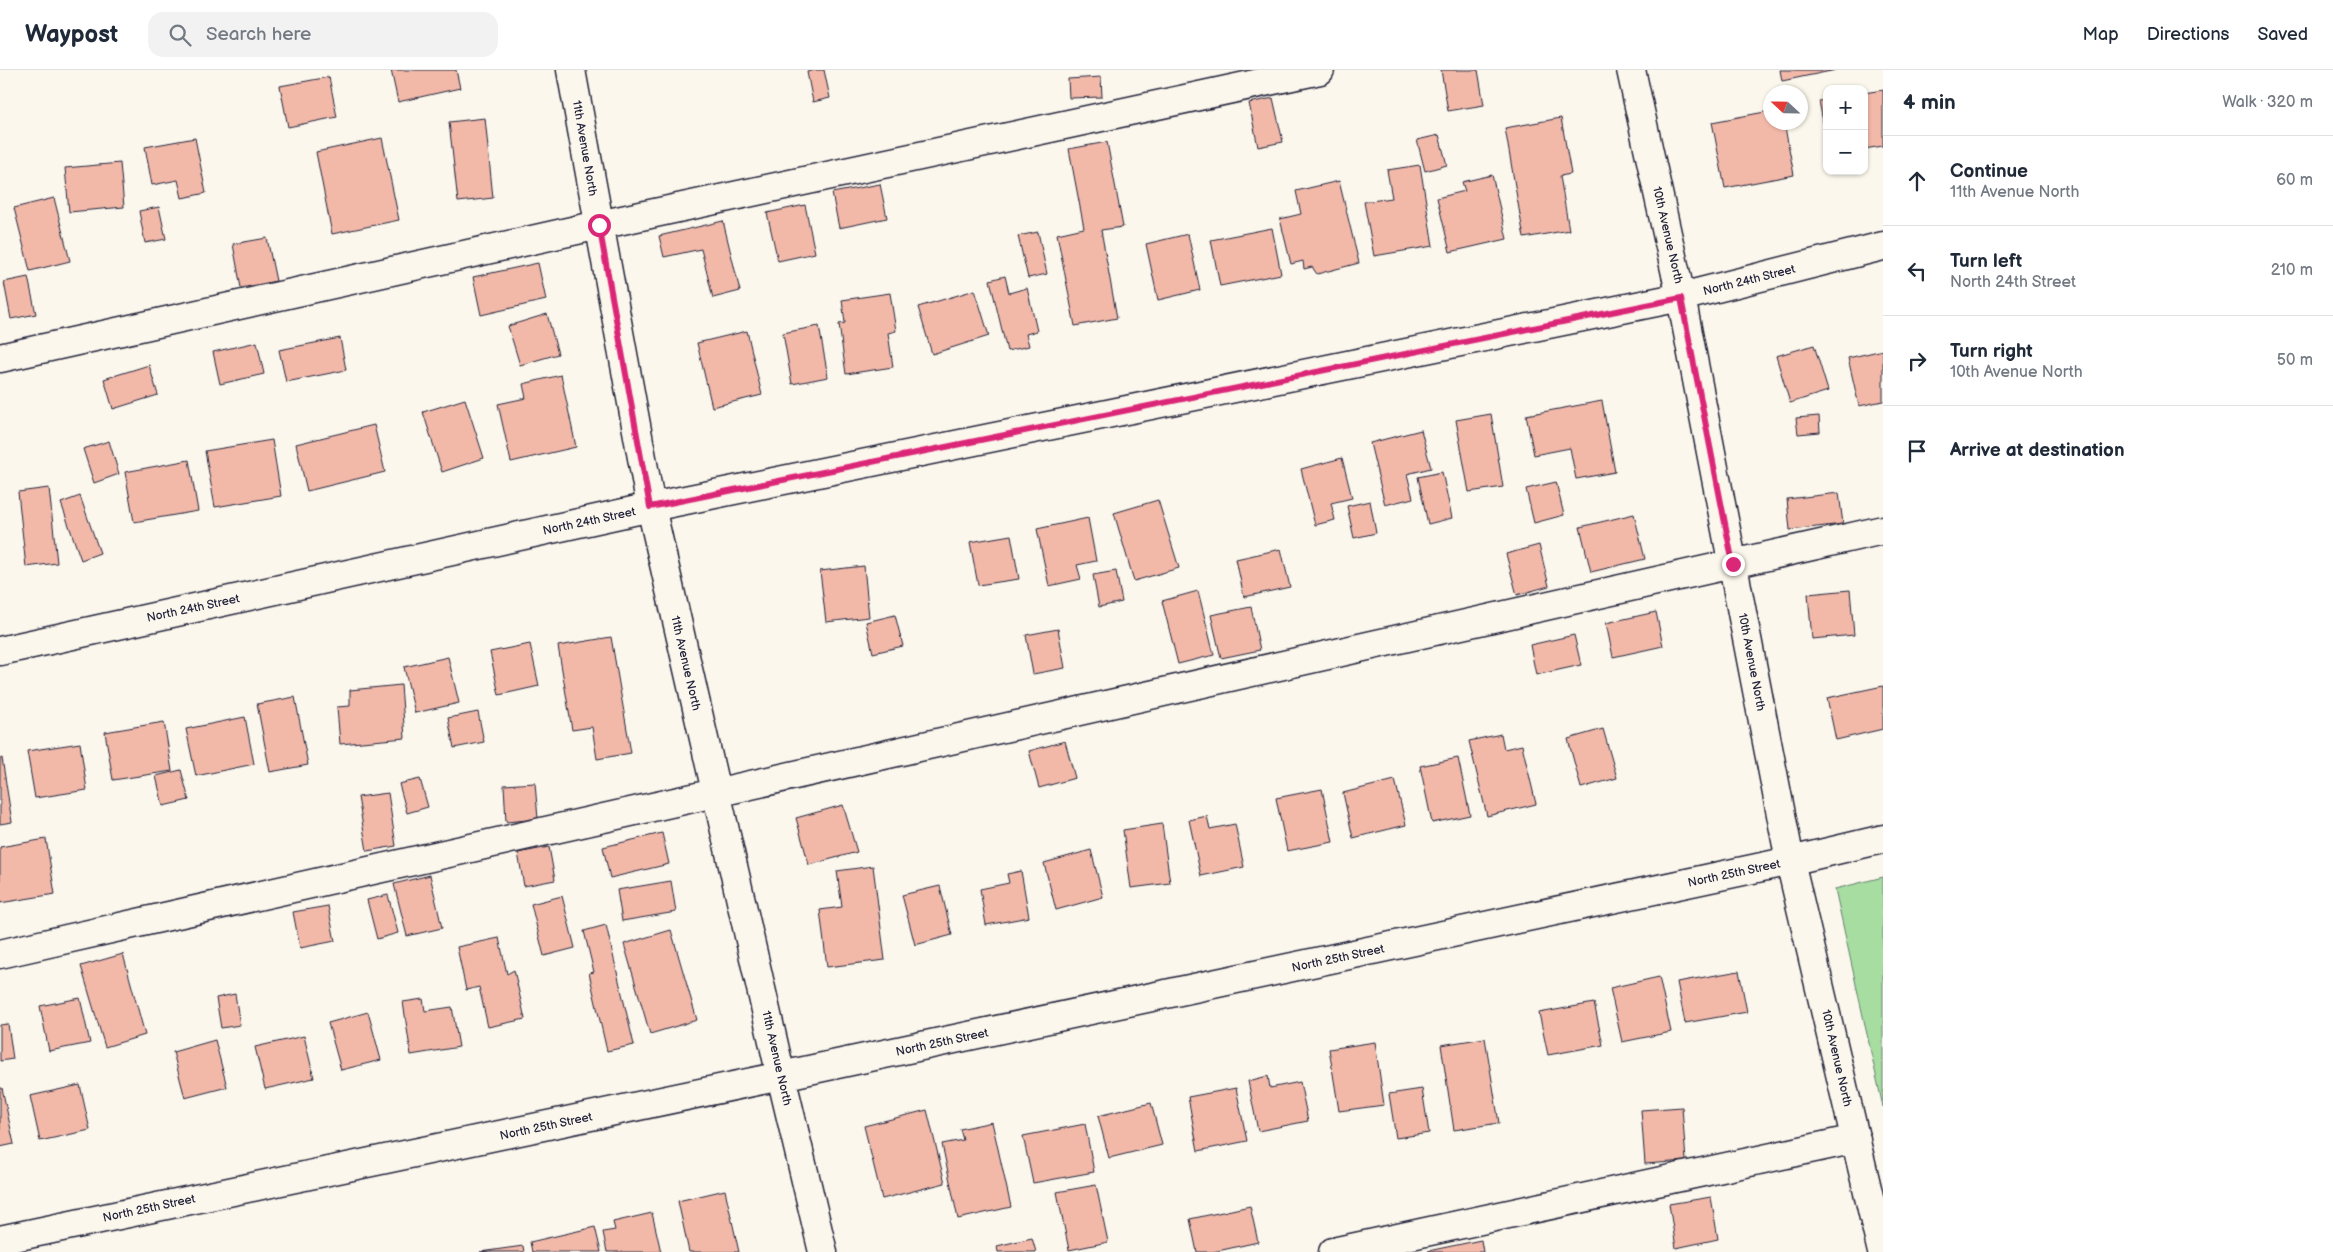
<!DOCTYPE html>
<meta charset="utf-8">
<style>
body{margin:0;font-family:"Balsamiq Sans",sans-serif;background:#f2f2f3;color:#1f2937}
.controls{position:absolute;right:15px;top:15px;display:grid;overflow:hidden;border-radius:10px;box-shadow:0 1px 4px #0004}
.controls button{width:45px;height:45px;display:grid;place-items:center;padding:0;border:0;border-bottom:1px solid #e0e1e3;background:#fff;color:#1f2937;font:25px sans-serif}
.compass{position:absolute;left:1763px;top:15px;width:45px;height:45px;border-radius:50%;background:#fff;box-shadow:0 1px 4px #0004;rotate:292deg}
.stop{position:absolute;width:15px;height:15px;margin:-11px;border:4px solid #db2777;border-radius:50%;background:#fff}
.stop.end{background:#db2777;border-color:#fff;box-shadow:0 1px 5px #0008}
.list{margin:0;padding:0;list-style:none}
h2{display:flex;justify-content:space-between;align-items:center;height:65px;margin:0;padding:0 20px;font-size:21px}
h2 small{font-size:16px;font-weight:400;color:#747a83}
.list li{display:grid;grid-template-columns:32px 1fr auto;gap:15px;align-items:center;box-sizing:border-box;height:90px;padding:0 20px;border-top:1px solid #e0e1e3}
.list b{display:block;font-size:19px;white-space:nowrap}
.list p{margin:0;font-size:16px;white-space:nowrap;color:#747a83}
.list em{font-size:16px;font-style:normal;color:#747a83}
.icon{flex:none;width:28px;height:28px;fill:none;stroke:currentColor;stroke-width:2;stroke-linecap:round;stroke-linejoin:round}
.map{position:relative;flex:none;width:1883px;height:1182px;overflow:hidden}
header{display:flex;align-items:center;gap:30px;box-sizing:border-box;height:70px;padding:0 25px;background:#fff;border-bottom:1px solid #e0e1e3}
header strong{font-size:24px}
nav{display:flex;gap:28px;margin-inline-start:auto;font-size:18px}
.search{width:350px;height:45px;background:#f2f2f3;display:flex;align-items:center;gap:12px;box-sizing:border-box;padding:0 18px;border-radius:15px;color:#747a83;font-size:19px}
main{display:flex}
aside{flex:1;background:#fff}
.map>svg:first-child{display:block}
</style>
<header>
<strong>Waypost</strong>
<div class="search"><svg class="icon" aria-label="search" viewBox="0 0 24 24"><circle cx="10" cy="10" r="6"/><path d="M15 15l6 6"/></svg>Search here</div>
<nav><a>Map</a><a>Directions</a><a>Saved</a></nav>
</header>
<main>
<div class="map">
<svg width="1883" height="1182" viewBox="0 0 1883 1182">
<rect width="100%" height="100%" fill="#fbf7ec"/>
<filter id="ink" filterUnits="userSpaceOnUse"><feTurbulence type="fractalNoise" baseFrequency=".02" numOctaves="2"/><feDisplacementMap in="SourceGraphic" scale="10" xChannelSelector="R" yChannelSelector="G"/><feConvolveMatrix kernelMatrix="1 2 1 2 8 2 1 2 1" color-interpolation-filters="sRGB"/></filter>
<g filter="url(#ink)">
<path fill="#a7dda1" stroke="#64806e" d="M1883,807V1037L1835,819Z"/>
<path fill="#f2b9a9" stroke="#22223b" d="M391,0H456L460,18L398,32Z
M815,0H824L830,28L813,32L807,2Z
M1441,0H1478L1484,35L1448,41Z
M1780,0H1836L1782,11Z
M329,7L337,47L288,57L280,16Z
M1101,7L1102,27L1069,28L1068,9Z
M1883,20V76L1864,79V23Z
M1273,28L1283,72L1258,77L1249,33Z
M1827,30V72L1819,31Z
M1770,41V52H1784L1794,105L1725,118L1712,52Z
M485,48L493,128L458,132L449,52Z
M1561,48L1571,104L1560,106L1569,160L1524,168L1505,58Z
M1439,65L1447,95L1425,101L1417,70Z
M195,68L206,123L182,128L178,110L152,115L145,77Z
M382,68L399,150L332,164L316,82Z
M1107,72L1123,157L1101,160L1117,248L1075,256L1057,164L1084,158L1069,79Z
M120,93L124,137L69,142L65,98Z
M1420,95L1433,176L1374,186L1364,132L1392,128L1387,100Z
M1492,105L1507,169L1450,182L1437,128L1465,121L1462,112Z
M1339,111L1359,193L1317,204L1312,197L1304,199L1303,191L1291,194L1280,149L1301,144L1296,121Z
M880,114L887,148L839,158L832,123Z
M54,128L70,191L30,201L14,138Z
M805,135L815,183L778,191L767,143Z
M159,137L166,169L145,173L139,141Z
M723,151L740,221L713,228L701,179L664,187L659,166Z
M1272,158L1281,204L1220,216L1211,170Z
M1038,162L1047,204L1028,208L1018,166Z
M1188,164L1200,220L1158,230L1146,174Z
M267,168L276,211L241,218L233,174Z
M538,193L546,230L481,245L473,207Z
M1005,206L1009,223L1027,218L1037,261L1026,264L1029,276L1007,281L990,210Z
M28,207L36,244L11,249L4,212Z
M975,220L989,266L932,284L918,237Z
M890,223L896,261L888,263L893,297L846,304L839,254L845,253L842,230Z
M547,244L558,284L520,295L508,256Z
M819,256L828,307L792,314L783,263Z
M747,261L762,325L712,337L697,273Z
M340,268L346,300L286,312L279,280Z
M257,272L264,304L220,314L213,282Z
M1814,275L1828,321L1790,333L1776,286Z
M1883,280V331L1859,336L1848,288Z
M149,295L158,325L113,339L104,309Z
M561,305L576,377L511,392L498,334L526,328L523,314Z
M465,329L484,388L442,402L423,342Z
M1602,331L1615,402L1576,409L1570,378L1534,385L1526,345Z
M1491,344L1503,417L1469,422L1456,350Z
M1819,346L1820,362L1798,364L1796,348Z
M374,355L385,402L307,421L296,374Z
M1421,360L1431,398L1407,404L1413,428L1385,435L1370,373Z
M272,370L281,426L215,437L205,381Z
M109,371L119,404L94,413L83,379Z
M1342,388L1352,428L1331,433L1335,450L1315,455L1301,399Z
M189,390L198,441L134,452L125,402Z
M1442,402L1452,448L1428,454L1418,407Z
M1556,412L1564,445L1534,453L1526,419Z
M49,418L57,493L26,497L18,422Z
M1839,423L1843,454L1790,460L1787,429Z
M80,426L100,483L81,490L61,433Z
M1158,430L1179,498L1134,511L1114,443Z
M1370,431L1376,463L1354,468L1347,436Z
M1634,444L1645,489L1591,502L1580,457Z
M1088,448L1096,491L1077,495L1081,509L1049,516L1037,459Z
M1011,465L1019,509L978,515L970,472Z
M1539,475L1549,516L1517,525L1506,484Z
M1281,479L1290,517L1244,527L1236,489Z
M864,496L869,547L826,552L820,501Z
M1116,501L1122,532L1099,537L1093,505Z
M1850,520L1854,565L1812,569L1808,524Z
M1198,521L1214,585L1178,594L1162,531Z
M1251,537L1260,580L1221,588L1211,545Z
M1656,542L1663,576L1613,587L1606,553Z
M895,545L903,576L873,583L866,552Z
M1058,559L1065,598L1033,604L1026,565Z
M1574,565L1581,595L1536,605L1530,575Z
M611,567L631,683L597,689L592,657L572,660L558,576Z
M530,574L539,616L499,625L490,582Z
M448,587L459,633L415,643L404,597Z
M401,615L405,668L340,674L337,637L350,636V620Z
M1883,616V659L1836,670L1827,628Z
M295,627L308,695L270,702L257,634Z
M478,642L484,672L454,678L448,648Z
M245,647L254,694L196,706L186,659Z
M164,652L172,701L113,710L105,662Z
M1603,659L1617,708L1581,718L1568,669Z
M1501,664L1504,679L1522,675L1536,734L1487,746L1469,671Z
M1065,671L1075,708L1039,718L1029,681Z
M80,673L87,720L35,728L27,681Z
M2,688L12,752L0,754V689Z
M1458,688L1470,745L1432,753L1420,696Z
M181,700L189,730L163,736L156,706Z
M420,709L428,737L407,743L399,714Z
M1395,710L1406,755L1353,768L1343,723Z
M535,713L538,749L506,752L504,715Z
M1322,719L1333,772L1287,781L1276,728Z
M388,723L396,776L367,781L358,727Z
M843,735L857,782L809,795L796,748Z
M1207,746L1210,759L1235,754L1244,797L1201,806L1189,750Z
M1162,754L1170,813L1131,818L1123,760Z
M662,763L669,794L610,808L603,777Z
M46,769L55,824L0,833V777Z
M549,777L555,810L524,816L518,783Z
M1091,780L1103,827L1056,840L1044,793Z
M873,796L885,890L827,897L820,840L842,837L837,801Z
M1021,801L1029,847L986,855L980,819L1009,813L1007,804Z
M430,805L442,858L407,866L394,814Z
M671,811L676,842L622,851L617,820Z
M940,816L952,865L915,875L902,825Z
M388,825L398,863L377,869L367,830Z
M562,826L575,878L544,886L531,834Z
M328,836L335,871L300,878L293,842Z
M606,855L634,975L607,981L589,903L594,902L584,861Z
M671,860L697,950L650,964L624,874Z
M499,868L507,904L514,900L525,949L488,957L479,917L466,920L457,877Z
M123,884L145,965L105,977L81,896Z
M1739,901L1747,942L1685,953L1677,912Z
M1659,907L1671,962L1622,972L1610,918Z
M235,924L240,955L221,958L216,928Z
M80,928L90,973L49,981L40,936Z
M423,929L425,941L452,937L459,977L411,985L403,932Z
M1594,933L1603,975L1548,985L1539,943Z
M368,942L381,990L341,1000L328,953Z
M8,954L13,989L0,991V955Z
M304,966L314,1008L265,1019L255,977Z
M1485,968L1499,1053L1454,1060L1441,975Z
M215,970L227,1017L185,1028L173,982Z
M1375,972L1384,1035L1339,1041L1329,979Z
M1268,1006L1270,1018L1300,1012L1308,1051L1258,1061L1248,1011Z
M80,1015L90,1060L40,1071L30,1026Z
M0,1018H2L14,1074L0,1077Z
M1236,1018L1247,1071L1198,1081L1188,1027Z
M1422,1019L1429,1063L1396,1068L1389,1024Z
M1151,1033L1162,1075L1109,1088L1098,1046Z
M1682,1037L1686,1091L1645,1094L1641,1040Z
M927,1040L945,1113L882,1129L864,1056Z
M992,1052L1011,1137L958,1149L942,1074L963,1070L960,1059Z
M1085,1054L1094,1102L1033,1113L1023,1066Z
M1096,1115L1108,1172L1069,1180L1057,1122Z
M725,1120L739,1182H689L678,1131Z
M1711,1127L1718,1169L1676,1178L1669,1134Z
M1250,1136L1258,1172L1213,1182H1197L1190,1149Z
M652,1143L661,1182H607L603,1162L615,1160L613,1152Z
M595,1157L601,1182H532L530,1172Z
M1032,1168L1036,1182H998L997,1176Z
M1481,1170L1483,1182H1429L1428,1181Z
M523,1176L524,1182H480Z"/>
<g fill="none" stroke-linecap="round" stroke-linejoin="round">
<defs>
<path id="minor" d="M571,0L651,437L781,1006L823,1182
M1631,0L1681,227L1790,791L1882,1182
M0,288L599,155L1320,0
M0,581L651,437L1681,227L1883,176
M0,884L1883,460
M0,1170L781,1006L1790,791L1883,769
M1333,1182L1856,1069"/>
</defs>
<use href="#minor" stroke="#22223b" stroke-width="31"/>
<use href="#minor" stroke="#fbf7ec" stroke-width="28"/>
</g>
</g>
<g fill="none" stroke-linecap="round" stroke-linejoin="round" filter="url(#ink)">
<path stroke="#db2777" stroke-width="6" d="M599,155L650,437L1681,228L1733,494"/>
</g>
<g text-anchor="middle" stroke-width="5" stroke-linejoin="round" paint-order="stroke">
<g font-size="12" fill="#22223b" stroke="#fbf7ec">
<text transform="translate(585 78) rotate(80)" y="4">11th Avenue North</text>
<text transform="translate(1668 165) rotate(77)" y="4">10th Avenue North</text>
<text transform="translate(1749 210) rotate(-14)" y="4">North 24th Street</text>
<text transform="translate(589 451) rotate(-12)" y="4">North 24th Street</text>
<text transform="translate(193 538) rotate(-12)" y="4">North 24th Street</text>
<text transform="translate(1752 592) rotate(79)" y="4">10th Avenue North</text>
<text transform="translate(686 593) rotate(77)" y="4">11th Avenue North</text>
<text transform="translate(1734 803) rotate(-12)" y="4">North 25th Street</text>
<text transform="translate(1338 888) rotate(-12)" y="4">North 25th Street</text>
<text transform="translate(942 972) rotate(-12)" y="4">North 25th Street</text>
<text transform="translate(777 988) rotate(77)" y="4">11th Avenue North</text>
<text transform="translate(1837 988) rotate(77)" y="4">10th Avenue North</text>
<text transform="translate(546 1056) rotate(-12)" y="4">North 25th Street</text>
<text transform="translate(149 1138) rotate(-12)" y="4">North 25th Street</text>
</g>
</g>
</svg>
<div class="controls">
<button>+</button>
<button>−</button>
</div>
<svg class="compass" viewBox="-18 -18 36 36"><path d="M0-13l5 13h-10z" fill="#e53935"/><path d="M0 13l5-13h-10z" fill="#747a83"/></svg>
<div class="stop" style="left:599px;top:155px"></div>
<div class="stop end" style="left:1733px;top:494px"></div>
</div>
<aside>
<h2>4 min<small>Walk · 320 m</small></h2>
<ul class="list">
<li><svg class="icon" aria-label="ahead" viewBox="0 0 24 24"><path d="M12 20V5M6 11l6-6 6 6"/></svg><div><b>Continue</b><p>11th Avenue North</p></div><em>60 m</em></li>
<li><svg class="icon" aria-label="left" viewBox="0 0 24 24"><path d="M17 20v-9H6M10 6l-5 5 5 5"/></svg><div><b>Turn left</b><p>North 24th Street</p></div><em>210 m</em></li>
<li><svg class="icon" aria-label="right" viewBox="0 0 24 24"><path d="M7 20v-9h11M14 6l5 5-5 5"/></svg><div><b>Turn right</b><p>10th Avenue North</p></div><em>50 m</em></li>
<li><svg class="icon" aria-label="arrive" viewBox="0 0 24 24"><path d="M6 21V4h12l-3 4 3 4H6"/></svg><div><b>Arrive at destination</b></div></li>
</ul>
</aside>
</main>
